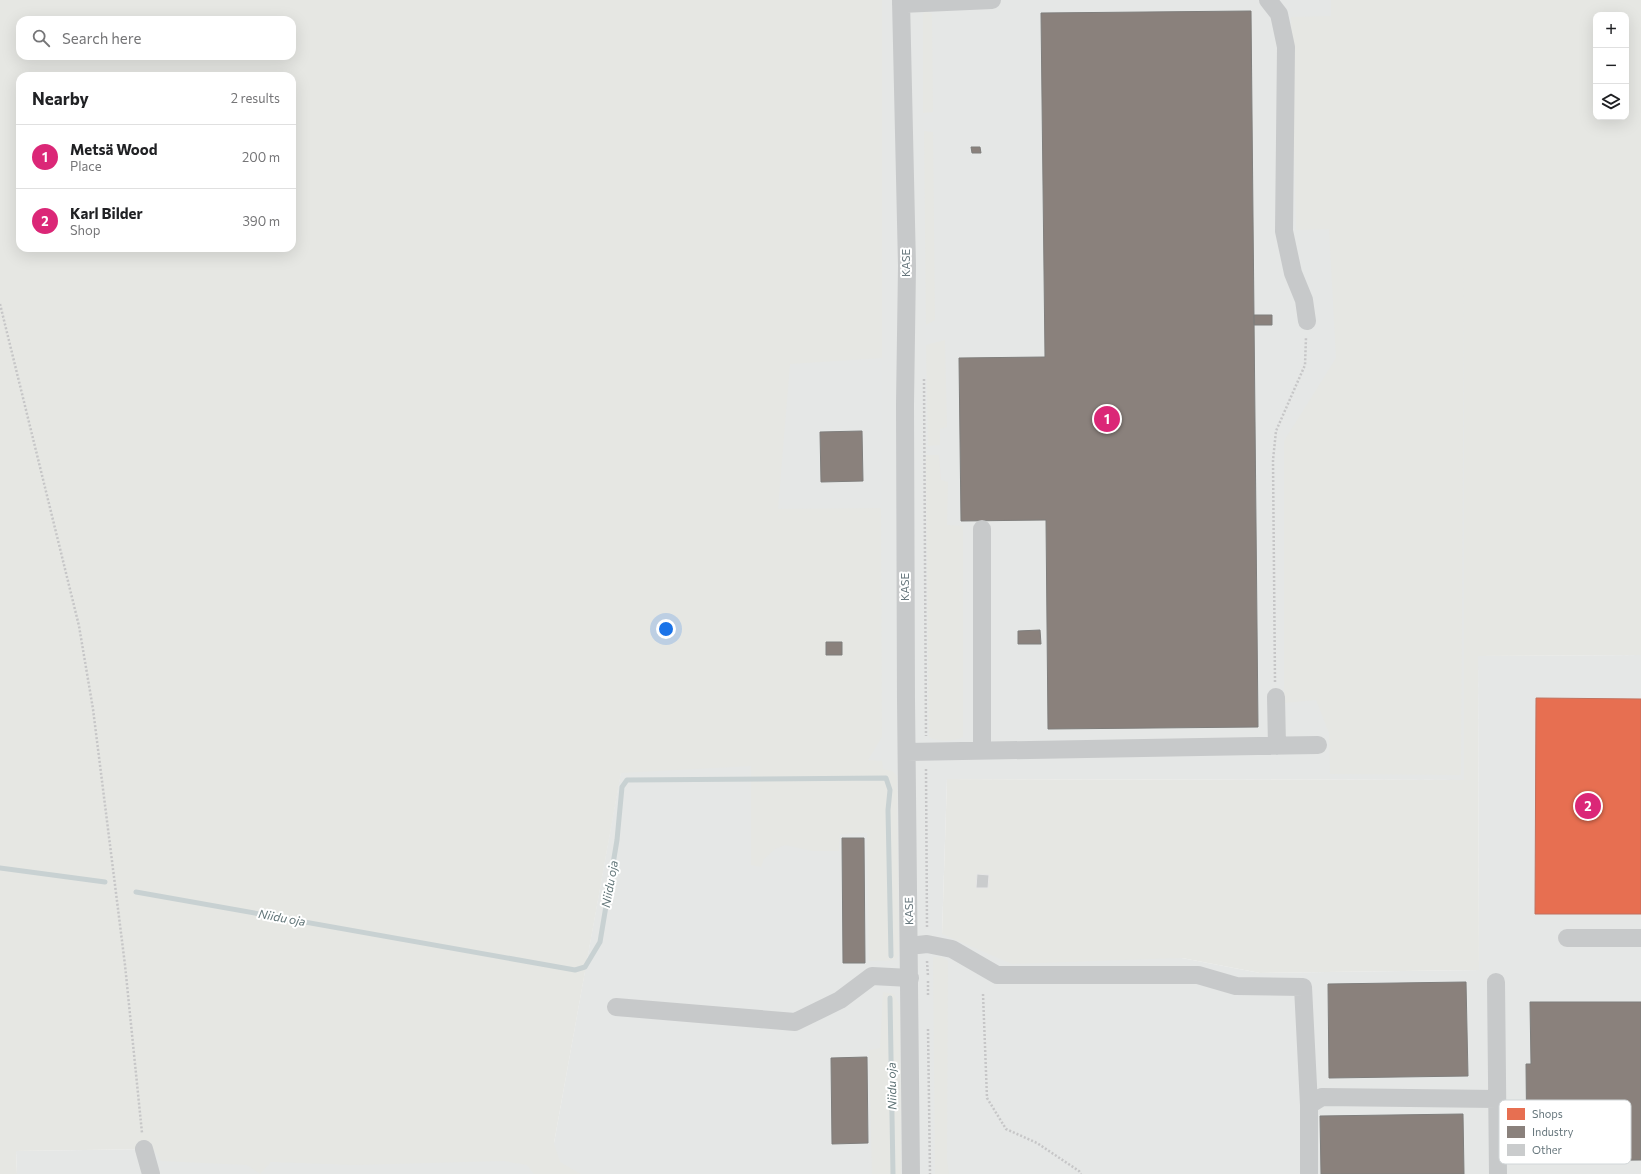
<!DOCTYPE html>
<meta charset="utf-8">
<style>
body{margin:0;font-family:Commissioner,sans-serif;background:#f2f2f2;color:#202124}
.controls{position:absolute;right:12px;top:12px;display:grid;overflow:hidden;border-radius:8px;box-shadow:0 4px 16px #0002}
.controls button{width:36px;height:36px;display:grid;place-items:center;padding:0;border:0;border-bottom:1px solid #e0e0e0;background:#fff;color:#202124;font:20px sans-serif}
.you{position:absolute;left:666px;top:629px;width:14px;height:14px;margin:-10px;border:3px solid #fff;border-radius:50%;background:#1a73e8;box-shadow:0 0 0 6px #1a73e833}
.badge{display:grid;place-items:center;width:26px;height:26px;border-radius:50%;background:#db2777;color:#fff;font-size:13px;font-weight:700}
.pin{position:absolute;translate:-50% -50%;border:2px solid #fff;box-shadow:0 1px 4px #0006}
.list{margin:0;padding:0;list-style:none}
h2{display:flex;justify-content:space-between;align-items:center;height:52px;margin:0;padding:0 16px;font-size:17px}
h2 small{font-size:13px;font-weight:400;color:#757577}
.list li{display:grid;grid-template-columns:26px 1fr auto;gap:12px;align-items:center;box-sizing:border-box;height:64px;padding:0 16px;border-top:1px solid #e0e0e0}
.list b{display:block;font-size:15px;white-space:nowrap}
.list p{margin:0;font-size:13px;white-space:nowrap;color:#757577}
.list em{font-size:13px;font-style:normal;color:#757577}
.icon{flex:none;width:22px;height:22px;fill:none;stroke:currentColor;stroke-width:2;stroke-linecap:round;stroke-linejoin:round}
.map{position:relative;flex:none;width:1641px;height:1174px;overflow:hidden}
.search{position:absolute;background:#fff;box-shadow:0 4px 16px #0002;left:16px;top:16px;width:280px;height:44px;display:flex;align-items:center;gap:10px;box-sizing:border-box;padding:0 14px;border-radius:12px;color:#757577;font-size:15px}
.panel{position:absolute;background:#fff;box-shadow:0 4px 16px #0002;left:16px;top:72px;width:280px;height:180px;border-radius:12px}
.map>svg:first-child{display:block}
</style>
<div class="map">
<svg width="1641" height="1174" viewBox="0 0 1641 1174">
<rect width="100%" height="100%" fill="#f6f6f6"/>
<path fill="#e5e7e6" d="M760,0H1464V780L947,779L942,933L1182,958L1260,973L1479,970L1478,656L1641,655V1174H17L16,1151L554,1143Z"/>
<path fill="#e6e7e3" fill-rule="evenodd" d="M0,0H882V358L790,364L778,509L881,508L882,737L868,760L882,761L883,769L892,771L897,776L899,954L897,960L869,961L867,833L840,834L839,851H812L785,845L775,849L764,859L761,867L751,865V766L621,773L554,1143L560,1162L581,1174H534L527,1165L504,1161L355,1165L271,1162L260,1174L247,1165L161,1161L153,1149L16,1151L17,1174H0ZM20,20H292V56H20ZM20,76H292V248H20Z
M1331,0H1641V655L1478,656L1479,970L1260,973L1182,958L1012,964L942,934L947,779L1464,780V263L1461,775L1330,774L1329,733L1316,700L1284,703V441L1336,358L1329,229L1296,230L1291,17L1331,16ZM1596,15H1626V117H1596Z
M927,11L932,14L933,112L923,113V13Z
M924,131L933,132L935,320L926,325Z
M945,340L947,427L940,429V445L928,446L926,345Z
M926,455H939L941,480L948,482L947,525L963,526V737C953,742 939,742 929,737Z
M933,957H942L948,961L947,1161L949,1174H935Z
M883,992L894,994L900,1007L901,1174H872L869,1050L880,1048Z"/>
<path fill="#e76f51" stroke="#c0715e" d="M1536,698L1641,699V914H1535Z"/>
<path fill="#8a817c" stroke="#7f7e7c" d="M1251,11L1258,727L1048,729L1046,520L961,521L959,358L1045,357L1041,13Z
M971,147H980L981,153H972Z
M1254,315H1272V325H1254Z
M862,431L863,481L821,482L820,432Z
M1040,630L1041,644H1018V631Z
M826,642H842V655H826Z
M842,838H864L865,963H843Z
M1466,982L1468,1076L1329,1078L1328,984Z
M1530,1002H1641V1160L1527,1161L1526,1064H1531Z
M867,1057L868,1143L832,1144L831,1058Z
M1463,1114L1464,1174H1321L1320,1116Z"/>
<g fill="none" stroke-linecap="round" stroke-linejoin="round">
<path stroke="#c8d1d2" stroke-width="5" d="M0,868L105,882
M136,892L575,970L585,967L600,942L617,840L622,787L627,780L886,778L890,790L888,810L891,956
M890,998L893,1174"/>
</g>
<path fill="#cacccd" stroke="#e6e6e6" d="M977,874L989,875L988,888H976Z"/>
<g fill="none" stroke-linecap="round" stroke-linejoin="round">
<path stroke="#c6c6c7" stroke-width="2.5" stroke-dasharray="2 2" stroke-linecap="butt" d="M0,304L79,626L93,709L125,965L142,1133
M924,379L926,736
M1275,682L1273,460L1276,431L1305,365L1306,337
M926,769L927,928
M927,961L928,976
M928,981V996
M983,994L987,1098L1006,1129L1037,1143L1079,1171L1081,1174
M928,1029L930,1174"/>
<path stroke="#c7c9ca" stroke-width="18" d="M901,0L907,266L905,404L906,700L911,1174
M1268,0L1279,14L1286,47L1284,231L1293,273L1304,300L1307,321
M901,4L992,0
M1276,697L1277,746
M982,750V529
M907,752L1318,745
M1567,938H1641
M909,946L927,944L952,949L997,975H1198L1236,986L1303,987L1309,1105
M1496,982L1498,1174
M616,1007L795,1022L840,1000L872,976L910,978
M144,1149L151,1174
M1309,1174V1105L1322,1097L1497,1099"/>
</g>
<g text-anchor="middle" stroke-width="4" stroke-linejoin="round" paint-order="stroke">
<g font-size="11" fill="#66767c" stroke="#fff">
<text transform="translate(906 263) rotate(-90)" y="4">KASE</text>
<text transform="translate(905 587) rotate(-90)" y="4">KASE</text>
<text transform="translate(909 911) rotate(-91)" y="4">KASE</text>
</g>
<g font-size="12" font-style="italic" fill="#607477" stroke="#fff">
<text transform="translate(610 884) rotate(-80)" y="4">Niidu oja</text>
<text transform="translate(282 918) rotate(10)" y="4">Niidu oja</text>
<text transform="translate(892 1086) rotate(-91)" y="4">Niidu oja</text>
</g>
</g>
<rect x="1499" y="1100" width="132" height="64" rx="6" fill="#fff" stroke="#d1d6d8" stroke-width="1"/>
<rect x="1507" y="1108" width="18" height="12" fill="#e76f51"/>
<rect x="1507" y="1126" width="18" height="12" fill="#8a817c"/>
<rect x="1507" y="1144" width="18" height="12" fill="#cacccd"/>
<g font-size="11" fill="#66767c">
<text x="1532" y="1118">Shops</text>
<text x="1532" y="1136">Industry</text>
<text x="1532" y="1154">Other</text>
</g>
</svg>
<div class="controls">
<button>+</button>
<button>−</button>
<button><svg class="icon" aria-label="layers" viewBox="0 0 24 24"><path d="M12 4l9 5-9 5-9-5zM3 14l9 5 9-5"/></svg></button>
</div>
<div class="you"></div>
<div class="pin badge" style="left:1107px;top:419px">1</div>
<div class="pin badge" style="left:1588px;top:806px">2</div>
<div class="search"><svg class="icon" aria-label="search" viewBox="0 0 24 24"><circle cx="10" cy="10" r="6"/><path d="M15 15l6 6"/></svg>Search here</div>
<section class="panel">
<h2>Nearby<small>2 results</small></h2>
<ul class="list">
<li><span class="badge">1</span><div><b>Metsä Wood</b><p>Place</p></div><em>200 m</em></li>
<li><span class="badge">2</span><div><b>Karl Bilder</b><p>Shop</p></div><em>390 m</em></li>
</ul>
</section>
</div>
